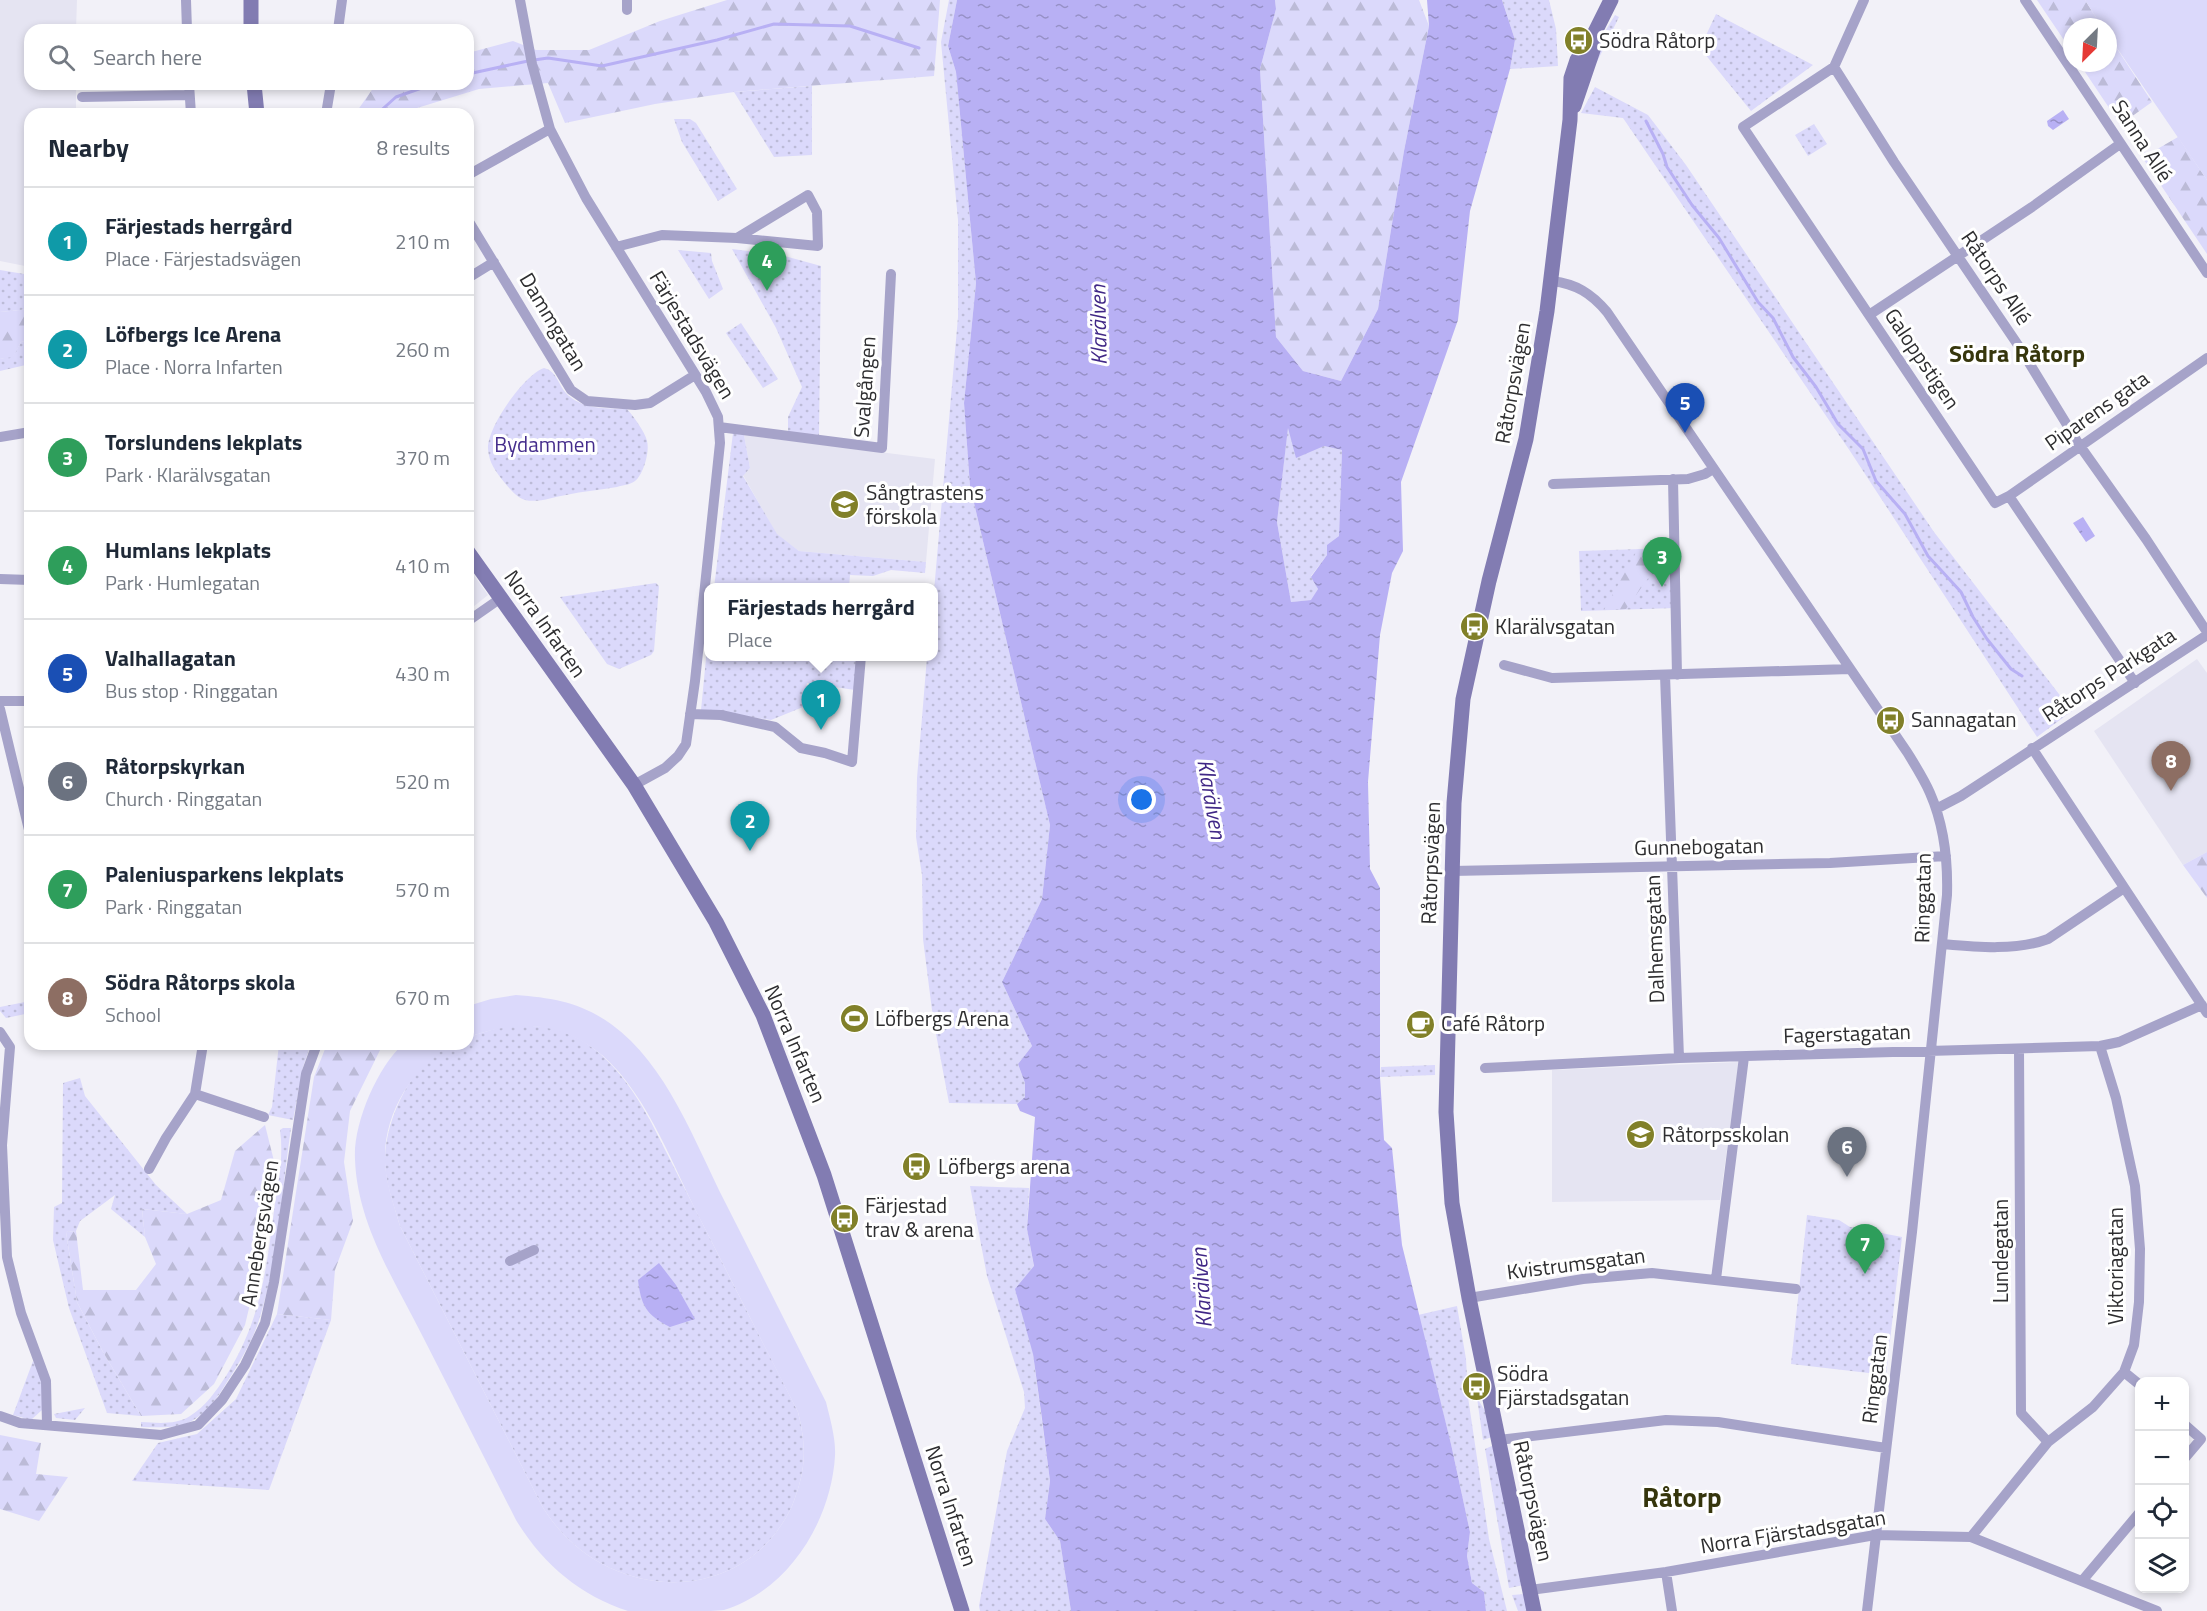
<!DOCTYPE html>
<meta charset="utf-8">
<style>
body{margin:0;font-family:"Titillium Web",sans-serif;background:#f6f6f7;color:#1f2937}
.controls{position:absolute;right:18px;bottom:18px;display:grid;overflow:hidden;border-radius:12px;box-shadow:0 3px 9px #0003}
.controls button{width:54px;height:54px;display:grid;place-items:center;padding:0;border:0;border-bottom:2px solid #e0e1e3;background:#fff;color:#1f2937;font:30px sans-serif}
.compass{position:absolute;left:2063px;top:18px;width:54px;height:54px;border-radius:50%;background:#fff;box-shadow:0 3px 9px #0003;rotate:204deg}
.you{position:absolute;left:1142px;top:800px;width:21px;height:21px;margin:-15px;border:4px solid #fff;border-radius:50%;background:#1a73e8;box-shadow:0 0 0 9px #1a73e833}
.badge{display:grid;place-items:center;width:39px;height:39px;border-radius:50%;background:#1a73e8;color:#fff;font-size:20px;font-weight:700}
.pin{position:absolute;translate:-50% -50px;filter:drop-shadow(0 2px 3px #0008)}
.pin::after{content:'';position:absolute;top:32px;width:21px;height:18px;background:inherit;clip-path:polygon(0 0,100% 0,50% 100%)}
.popup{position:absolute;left:704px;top:583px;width:234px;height:78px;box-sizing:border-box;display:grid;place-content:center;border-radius:12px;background:#fff;filter:drop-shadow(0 2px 4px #0005);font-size:20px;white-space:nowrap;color:#747a83}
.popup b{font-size:22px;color:#1f2937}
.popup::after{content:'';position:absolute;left:50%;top:100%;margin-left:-12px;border:12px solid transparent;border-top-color:#fff}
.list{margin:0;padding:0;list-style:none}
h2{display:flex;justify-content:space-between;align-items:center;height:78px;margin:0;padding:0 24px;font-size:26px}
h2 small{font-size:20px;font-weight:400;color:#747a83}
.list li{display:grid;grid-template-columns:39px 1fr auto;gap:18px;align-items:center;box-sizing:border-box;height:108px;padding:0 24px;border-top:2px solid #e0e1e3}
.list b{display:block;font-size:22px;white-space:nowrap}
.list p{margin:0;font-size:20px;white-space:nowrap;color:#747a83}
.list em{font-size:20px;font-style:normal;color:#747a83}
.icon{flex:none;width:33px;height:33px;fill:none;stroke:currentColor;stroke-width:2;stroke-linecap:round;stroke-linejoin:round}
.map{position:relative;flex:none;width:2207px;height:1611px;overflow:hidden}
.search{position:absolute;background:#fff;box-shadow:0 3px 9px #0003;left:24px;top:24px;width:450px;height:66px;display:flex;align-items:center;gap:15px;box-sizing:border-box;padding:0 21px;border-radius:18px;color:#747a83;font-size:22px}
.panel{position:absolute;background:#fff;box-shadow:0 3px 9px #0003;left:24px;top:108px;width:450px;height:942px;border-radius:18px}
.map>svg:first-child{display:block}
</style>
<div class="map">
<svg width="2207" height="1611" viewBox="0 0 2207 1611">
<defs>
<pattern id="grass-dots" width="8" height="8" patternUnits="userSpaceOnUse" patternTransform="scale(1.5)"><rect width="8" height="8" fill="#dbd9fb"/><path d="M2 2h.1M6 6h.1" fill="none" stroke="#bcbbd7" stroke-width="1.8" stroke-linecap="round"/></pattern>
<pattern id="forest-firs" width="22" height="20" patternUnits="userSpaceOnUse" patternTransform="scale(1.5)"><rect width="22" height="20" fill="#dbd9fb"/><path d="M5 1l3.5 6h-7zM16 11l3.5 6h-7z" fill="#bcbbd7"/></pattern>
<pattern id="water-ripples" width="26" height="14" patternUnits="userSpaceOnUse" patternTransform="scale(1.5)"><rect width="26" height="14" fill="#b8b0f4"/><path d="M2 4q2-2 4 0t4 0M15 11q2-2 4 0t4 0" fill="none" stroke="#9690c6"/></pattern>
</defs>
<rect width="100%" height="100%" fill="#f2f1f8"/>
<path fill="#e5e4f2" d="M0,0H77L76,30H30V84H76V114H30V267L0,261Z
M744,435L935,459L926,562L799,551L777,535L743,475L750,468Z
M468,567L488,595L468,611Z
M2197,659L2207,673V852L2183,865L2094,731Z
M1739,1062L1720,1200L1552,1202V1070Z"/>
<path fill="url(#grass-dots)" d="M949,0H957L948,46L956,72L976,283L964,403L970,486L1050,825L1042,899L1002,982L1032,1046L1018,1064L1025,1083V1097L1017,1104L949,1103L933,1018L923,939L922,875L916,837L917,778L927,657L934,656V591L958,317V220L941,42Z
M1502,0H1549L1556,29L1558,66L1510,69L1515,40Z
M1716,14L1813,65L1751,111L1700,48Z
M1615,15L1619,17L1595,66L1599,41Z
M812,86V155L774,157L734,92Z
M1595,87L1648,115L1686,165L1934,532L2072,711L2037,737L1850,451L1623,118L1581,113Z
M674,119H690L696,123L737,189L718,201L682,142Z
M1814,124L1827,144L1808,156L1795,135Z
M732,249L781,255L821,266L819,435L788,432V417L802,387L776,328Z
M678,250L711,253L712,261L723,289L709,299Z
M0,270L30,275V309L0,312Z
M741,323L778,379L763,388L726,333Z
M30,340V364L0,371V359L13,356L21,342Z
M544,368C556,371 558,383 565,392C581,410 605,408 627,409C634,417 645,432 647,441C650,452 643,475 635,481C630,485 623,485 617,487C600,490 583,491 566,495C553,497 539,503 525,500C516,497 510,489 504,482C496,472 489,463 488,449C487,427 524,375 544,368Z
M1288,426L1324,446L1342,450L1339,536L1328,545L1327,555L1311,576L1318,589L1312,600L1291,602L1277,522Z
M733,433L744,435L750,468L743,476L777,534L799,551L926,562L925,573L891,570L873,576L850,575L849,587L714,588Z
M1673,548L1675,608L1581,611L1579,551Z
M656,583L659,586L654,651L651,655L619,669L607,664L560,597Z
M708,638V656L858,657L855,690L807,683L803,707L771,720L701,710Z
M30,1001V1013L6,1018L0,1011V1007Z
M518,1025C530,1026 544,1026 555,1029C601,1042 630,1083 651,1122L798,1412C807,1448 806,1471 792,1506C743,1611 601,1604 542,1506L400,1226C394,1205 384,1180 385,1158C386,1118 412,1062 450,1045C455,1043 462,1044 468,1044V1037L498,1028Z
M279,1044H311L303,1067L293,1120L268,1115L272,1107Z
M1435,1065V1075L1380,1077L1381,1067Z
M80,1078L85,1096L156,1185L187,1214L142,1209L145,1237L111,1209L115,1195L80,1221L76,1231L66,1232L77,1302L103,1352L141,1416L107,1413L69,1308L53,1240L54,1207L62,1203L63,1083Z
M283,1128H291C282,1189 278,1258 260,1317C253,1340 240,1362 227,1382C218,1397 206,1414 190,1422C175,1429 158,1427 141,1427V1422C158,1423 176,1425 190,1416C206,1406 216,1391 226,1376C260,1322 266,1273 274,1211C278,1184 284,1157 280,1130Z
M970,1186L1029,1188L1027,1229L1034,1267L1033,1354L1050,1481L1045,1519L1060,1541L1071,1611H980L979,1606L1007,1451L1025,1408L1024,1392L987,1276Z
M1807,1215L1839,1220L1850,1227L1902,1237L1886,1375L1791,1364Z
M1457,1306L1466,1359L1468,1397L1489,1539L1507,1611H1486L1484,1592L1472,1583L1467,1556L1470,1532L1451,1444L1418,1315Z
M277,1314L331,1320L269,1490L132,1481L158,1443L197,1434L236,1399Z
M33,1361L35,1363L43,1383L42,1410L31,1420L13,1415Z
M1477,1398L1489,1417L1492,1437L1483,1440Z
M85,1408L75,1420L56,1418L54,1414Z
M1494,1445L1524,1585L1509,1588L1485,1449Z
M1525,1594L1528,1611H1518L1512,1595Z"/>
<path fill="url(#forest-firs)" d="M727,0H940L934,76L734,92L655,104L565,123L548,83L479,89L404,112L402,114H355L376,84H468V53L513,41L536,50H589L660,21Z
M1275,0H1419L1429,26L1404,151L1378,309L1341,381L1303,371L1276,337L1260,69L1276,9Z
M2037,0H2085L2102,27H2072V52Z
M2108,35L2152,102L2124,122L2147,155L2178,137L2207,180V254L2079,63H2108Z
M30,309V340L21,342L13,357L0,359V312Z
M1638,549H1649V577L1626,609L1604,610Z
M2207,852V898L2183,865Z
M327,1044H383L350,1111L344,1162L353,1221L335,1270L331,1320L277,1314L314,1077Z
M265,1125L274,1161L259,1266L245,1325L214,1384L181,1414L141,1416L103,1352L77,1302L66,1232L76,1231L83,1290H136L156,1264L145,1237L142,1209L187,1214L221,1200L235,1151Z
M0,1435L41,1443L36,1474L68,1477L39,1521L0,1509Z"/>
<path fill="#dbd9fb" d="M2085,0H2207V180L2108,35V27H2102Z
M516,995C553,998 580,1002 611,1024C667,1064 695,1143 725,1202C759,1269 792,1335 826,1402C830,1419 836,1438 835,1456C831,1521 789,1590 724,1610C716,1611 706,1611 697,1611C674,1611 651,1611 628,1611C579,1595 542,1563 516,1520C485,1459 454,1398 423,1337C395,1281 357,1224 355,1159C353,1124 377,1068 403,1044H451C413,1068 384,1112 385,1159C385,1181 394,1205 400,1226L542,1506C601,1604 743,1611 792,1506C806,1471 807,1448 798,1412C764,1346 731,1279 697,1213C671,1161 642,1083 594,1049C553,1019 513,1022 468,1037V1006L491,999Z"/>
<path fill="url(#water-ripples)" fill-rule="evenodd" d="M957,0H1275L1276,9L1260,69L1276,337L1303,371L1341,381L1378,309L1404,151L1429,26L1427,0H1502L1515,40L1510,69L1470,211L1458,320L1401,482L1403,551L1392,573L1380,635L1368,782L1370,869L1380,888V1077L1384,1140L1392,1148L1402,1245L1451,1444L1470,1532L1467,1556L1472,1583L1484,1592L1486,1611H1071L1060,1541L1045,1519L1050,1481L1042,1419L1033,1354L1015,1289L1034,1266L1027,1229L1035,1117L1020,1111L1017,1104L1025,1097V1083L1018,1064L1032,1046L1002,982L1042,899L1050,825L970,486L964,403L976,283L956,72L948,46ZM1288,428L1296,458L1324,446L1342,450L1339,536L1327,545V555L1311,577L1318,589L1311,600L1291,602L1277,522Z
M2063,110L2069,119L2053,130L2048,126L2047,121Z
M2083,517L2095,536L2086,542L2073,523Z
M659,1263L676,1285L695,1319L670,1327C646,1315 641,1305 638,1280Z"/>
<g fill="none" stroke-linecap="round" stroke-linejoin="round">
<path stroke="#b8b0f4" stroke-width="3" d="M534,60L548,58L602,66L717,40L774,24L850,26L919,48
M468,74L528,61
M377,114L396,97L433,84
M1646,121L1663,154L1667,167L1692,205L1719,238L1758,302L1773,318L1793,357L1816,387L1838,424L1863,449L1876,481L1905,514L1928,556L1961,592L1973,617L1987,639L2011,669L2022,676"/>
<path stroke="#a6a3c9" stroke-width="10" d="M186,0L187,30
M520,0L532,64L550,129L586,198L706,392L718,417L720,443L695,681L686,744L678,756L665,768L634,785
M1864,0L1834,67L1894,162L2020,348L2080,446L2146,539L2207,632
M2025,0L2207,273
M627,10V0
M338,30L342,0
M1834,67L1743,127L1995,503L2009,496L2135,683
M189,84L191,114
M82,97L189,95
M326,114L331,84
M468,175L550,129
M468,220L571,390L587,401L635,405L650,403L695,375
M616,247L662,235L737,238L818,246L817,212L808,195L737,238
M468,278L494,262
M1552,281C1576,284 1591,293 1607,312L1907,752C1915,765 1924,779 1930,793C1944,825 1948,861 1947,895L1912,1232L1867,1611
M1869,315L2032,207L2120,144
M719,427L882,448L891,274
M0,437L30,432
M1673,479L1677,675
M1553,484L1688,479L1705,474L1713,469
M2009,496L2207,358
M0,579L30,580
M468,621L501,598
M1504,665L1552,678L1850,669
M1665,675L1679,1058
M0,701H30
M0,709L30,834
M690,714L721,715L775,727L801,748L825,753L852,762L861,656
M2032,748L2207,1013
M1936,809L1961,796L2207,635
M1452,871L1830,863L1946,856
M1943,944C1976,947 2016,951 2048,939L2124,888
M0,1032L10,1047L2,1145L7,1257L21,1313L46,1381L47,1424
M2019,1049L2021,1413L2048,1442
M1485,1068L1679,1058L2100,1046L2119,1042L2202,1005
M195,1094L264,1117
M149,1169L166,1138L195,1094L203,1044
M510,1261L534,1250
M1716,1279L1744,1057
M1469,1298L1583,1279L1652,1273L1796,1289
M2124,1372L2140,1385
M0,1416L20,1423L161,1435L198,1425L222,1400L245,1365L265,1323L274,1282L306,1074L317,1044
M2184,1424L2201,1439
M1499,1440L1666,1420L1718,1422L1886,1448
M2184,1459L2201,1439
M1971,1537L2048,1442L2093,1407L2124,1372L2134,1345L2139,1302L2140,1249L2135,1186L2116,1098L2100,1046
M1666,1572L1672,1611
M2082,1581L2140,1512
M1530,1590L1666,1572L1875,1535L1971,1537L2157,1611"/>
<path stroke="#827cb2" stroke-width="15" d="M251,0V30
M254,84L257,114
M1574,106L1593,50L1595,35
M468,552L634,785L716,922L763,1015L824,1175L962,1611
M1534,1611L1469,1298L1452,1203L1446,1112L1454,803L1463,699L1489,581L1526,439L1547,311L1570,120L1571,78L1577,60L1595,32L1611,0"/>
</g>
<defs>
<symbol id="bus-disc" viewBox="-11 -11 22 22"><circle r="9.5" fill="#818029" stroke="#fff"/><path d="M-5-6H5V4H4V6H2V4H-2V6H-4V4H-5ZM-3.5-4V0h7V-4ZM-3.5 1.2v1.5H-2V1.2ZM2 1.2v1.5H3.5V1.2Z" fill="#fff"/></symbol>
<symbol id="school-disc" viewBox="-11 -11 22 22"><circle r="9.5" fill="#818029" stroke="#fff"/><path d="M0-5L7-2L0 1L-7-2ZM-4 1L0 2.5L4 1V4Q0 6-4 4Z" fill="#fff"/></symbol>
<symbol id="stadium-disc" viewBox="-11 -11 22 22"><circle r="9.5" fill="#818029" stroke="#fff"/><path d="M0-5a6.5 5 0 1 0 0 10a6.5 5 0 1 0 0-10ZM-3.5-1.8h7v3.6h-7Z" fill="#fff"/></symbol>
<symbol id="cafe-disc" viewBox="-11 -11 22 22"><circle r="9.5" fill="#818029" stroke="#fff"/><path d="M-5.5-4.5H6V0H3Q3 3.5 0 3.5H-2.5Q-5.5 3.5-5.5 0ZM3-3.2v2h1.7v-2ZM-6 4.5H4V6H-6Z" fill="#fff"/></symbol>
</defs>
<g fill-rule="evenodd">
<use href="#bus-disc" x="1562" y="24" width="33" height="33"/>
<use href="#school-disc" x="828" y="488" width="33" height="33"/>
<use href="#bus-disc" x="1458" y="610" width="33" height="33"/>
<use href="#bus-disc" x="1874" y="704" width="33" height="33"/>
<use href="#stadium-disc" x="838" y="1002" width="33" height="33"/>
<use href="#cafe-disc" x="1404" y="1008" width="33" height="33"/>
<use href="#school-disc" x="1624" y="1118" width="33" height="33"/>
<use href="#bus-disc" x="900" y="1150" width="33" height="33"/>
<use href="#bus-disc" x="828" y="1202" width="33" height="33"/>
<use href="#bus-disc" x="1460" y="1370" width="33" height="33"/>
</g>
<g text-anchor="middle" stroke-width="6" stroke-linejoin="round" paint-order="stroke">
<g font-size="21" fill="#2e2e30" stroke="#fff" text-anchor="start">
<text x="1599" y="48">Södra Råtorp</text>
<text x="866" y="500">Sångtrastens<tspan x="866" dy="24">förskola</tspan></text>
<text x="1495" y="634">Klarälvsgatan</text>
<text x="1911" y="727">Sannagatan</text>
<text x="875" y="1026">Löfbergs Arena</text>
<text x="1441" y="1031">Café Råtorp</text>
<text x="1662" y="1142">Råtorpsskolan</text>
<text x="938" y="1174">Löfbergs arena</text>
<text x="865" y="1213">Färjestad<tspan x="865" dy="24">trav &amp; arena</tspan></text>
<text x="1497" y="1381">Södra<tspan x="1497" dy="24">Fjärstadsgatan</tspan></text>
</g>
<g font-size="21" fill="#2e2e30" stroke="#fff">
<text transform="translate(2142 141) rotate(57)" y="7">Sanna Allé</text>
<text transform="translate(1996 278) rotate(56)" y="7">Råtorps Allé</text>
<text transform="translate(553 322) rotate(59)" y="7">Dammgatan</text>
<text transform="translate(692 335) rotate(59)" y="7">Färjestadsvägen</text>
<text transform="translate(1922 359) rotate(56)" y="7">Galoppstigen</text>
<text transform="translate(1513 383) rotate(-80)" y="7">Råtorpsvägen</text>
<text transform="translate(865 387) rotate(-86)" y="7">Svalgången</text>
<text transform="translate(2097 411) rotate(-35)" y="7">Piparens gata</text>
<text transform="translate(545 624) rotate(55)" y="7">Norra Infarten</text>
<text transform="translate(2109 675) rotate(-33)" y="7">Råtorps Parkgata</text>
<text transform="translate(1699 847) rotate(-1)" y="7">Gunnebogatan</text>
<text transform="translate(1431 863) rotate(-88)" y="7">Råtorpsvägen</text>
<text transform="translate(1923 898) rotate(-89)" y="7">Ringgatan</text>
<text transform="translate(1655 939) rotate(-92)" y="7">Dalhemsgatan</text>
<text transform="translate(1847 1034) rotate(-2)" y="7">Fagerstagatan</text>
<text transform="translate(795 1044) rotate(67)" y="7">Norra Infarten</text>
<text transform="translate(260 1233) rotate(-81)" y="7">Annebergsvägen</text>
<text transform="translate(2001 1251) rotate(-90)" y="7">Lundegatan</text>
<text transform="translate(1576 1264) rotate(-7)" y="7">Kvistrumsgatan</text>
<text transform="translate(2116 1266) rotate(-90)" y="7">Viktoriagatan</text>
<text transform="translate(1875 1379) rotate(-83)" y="7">Ringgatan</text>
<text transform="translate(1533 1501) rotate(78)" y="7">Råtorpsvägen</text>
<text transform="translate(951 1506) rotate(72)" y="7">Norra Infarten</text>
<text transform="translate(1793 1532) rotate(-9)" y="7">Norra Fjärstadsgatan</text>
</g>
<g font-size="21" fill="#452d8c" stroke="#fff">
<text x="545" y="452">Bydammen</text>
</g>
<g font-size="22" font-style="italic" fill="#402786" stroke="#fff">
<text transform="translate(1098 325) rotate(-91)" y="8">Klarälven</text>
<text transform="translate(1212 799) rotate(80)" y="8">Klarälven</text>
<text transform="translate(1201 1288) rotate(-94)" y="8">Klarälven</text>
</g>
<g font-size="24" font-weight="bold" fill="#36360c" stroke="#fff">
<text x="2017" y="362">Södra Råtorp</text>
</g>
<g font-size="27" font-weight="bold" fill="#36360c" stroke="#fff">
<text x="1682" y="1507">Råtorp</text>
</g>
</g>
</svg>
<div class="controls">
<button>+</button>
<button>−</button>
<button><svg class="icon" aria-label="locate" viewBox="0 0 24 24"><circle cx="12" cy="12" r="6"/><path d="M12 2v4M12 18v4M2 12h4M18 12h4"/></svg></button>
<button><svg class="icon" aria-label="layers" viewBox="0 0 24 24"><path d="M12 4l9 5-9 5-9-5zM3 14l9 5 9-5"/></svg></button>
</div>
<svg class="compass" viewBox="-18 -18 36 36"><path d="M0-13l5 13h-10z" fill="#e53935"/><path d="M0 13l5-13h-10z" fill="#747a83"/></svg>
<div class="you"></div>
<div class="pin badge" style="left:821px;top:730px;background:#0f9aa8">1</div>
<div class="popup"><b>Färjestads herrgård</b>Place</div>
<div class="pin badge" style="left:750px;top:851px;background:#0f9aa8">2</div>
<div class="pin badge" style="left:1662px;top:587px;background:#2e9e5b">3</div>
<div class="pin badge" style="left:767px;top:291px;background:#2e9e5b">4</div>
<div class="pin badge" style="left:1685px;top:433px;background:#1a4fb4">5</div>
<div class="pin badge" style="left:1847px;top:1177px;background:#6b7280">6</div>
<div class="pin badge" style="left:1865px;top:1274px;background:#2e9e5b">7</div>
<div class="pin badge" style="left:2171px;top:791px;background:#8d6e63">8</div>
<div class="search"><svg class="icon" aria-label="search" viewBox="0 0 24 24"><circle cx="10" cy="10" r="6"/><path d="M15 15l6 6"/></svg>Search here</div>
<section class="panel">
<h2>Nearby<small>8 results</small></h2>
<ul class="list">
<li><span class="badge" style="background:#0f9aa8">1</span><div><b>Färjestads herrgård</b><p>Place · Färjestadsvägen</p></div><em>210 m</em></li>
<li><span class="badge" style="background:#0f9aa8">2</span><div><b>Löfbergs Ice Arena</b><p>Place · Norra Infarten</p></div><em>260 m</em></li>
<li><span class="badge" style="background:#2e9e5b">3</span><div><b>Torslundens lekplats</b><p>Park · Klarälvsgatan</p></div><em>370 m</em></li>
<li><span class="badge" style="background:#2e9e5b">4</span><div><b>Humlans lekplats</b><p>Park · Humlegatan</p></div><em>410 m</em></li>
<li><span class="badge" style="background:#1a4fb4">5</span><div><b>Valhallagatan</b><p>Bus stop · Ringgatan</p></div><em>430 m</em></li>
<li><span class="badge" style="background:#6b7280">6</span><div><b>Råtorpskyrkan</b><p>Church · Ringgatan</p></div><em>520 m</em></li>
<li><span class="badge" style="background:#2e9e5b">7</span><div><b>Paleniusparkens lekplats</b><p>Park · Ringgatan</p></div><em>570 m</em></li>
<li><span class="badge" style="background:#8d6e63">8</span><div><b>Södra Råtorps skola</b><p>School</p></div><em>670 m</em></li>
</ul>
</section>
</div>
